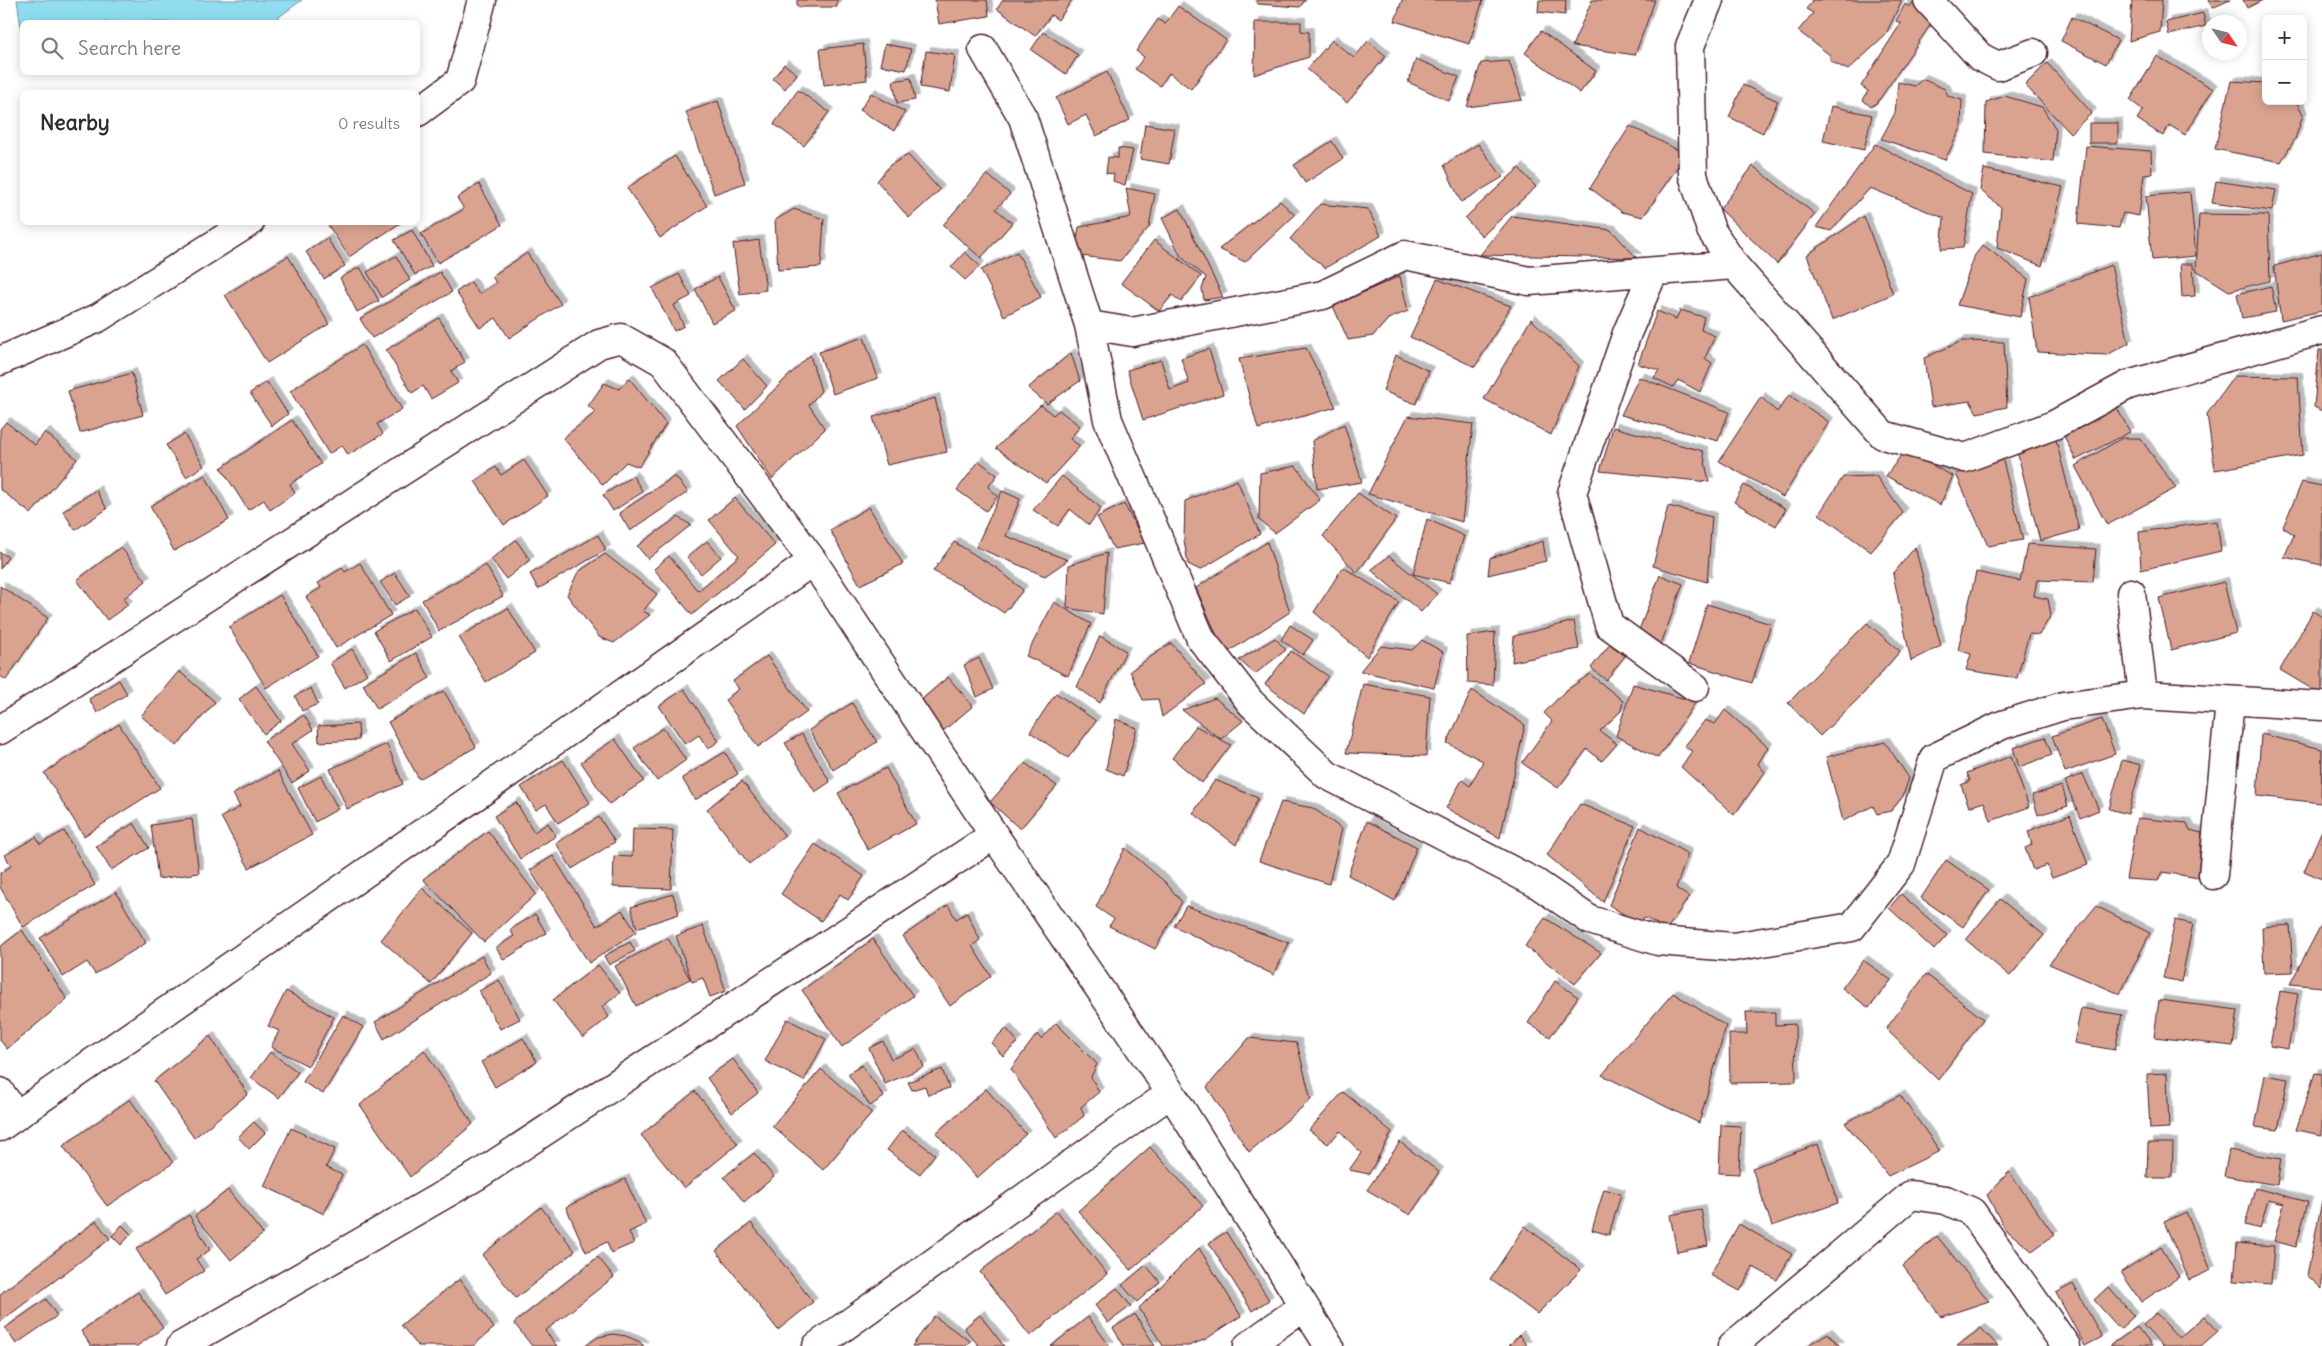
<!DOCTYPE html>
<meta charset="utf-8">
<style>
body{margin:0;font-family:Delius,sans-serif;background:#f2f2f3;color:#2b2b33}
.controls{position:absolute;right:15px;top:15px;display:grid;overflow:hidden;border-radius:8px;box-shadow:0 2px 12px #0003}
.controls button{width:45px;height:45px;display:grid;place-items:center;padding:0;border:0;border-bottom:1px solid #e1e1e2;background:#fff;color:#2b2b33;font:25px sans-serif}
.compass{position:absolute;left:2202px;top:15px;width:45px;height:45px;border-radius:50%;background:#fff;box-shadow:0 2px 12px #0003;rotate:125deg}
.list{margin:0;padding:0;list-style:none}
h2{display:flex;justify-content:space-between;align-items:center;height:65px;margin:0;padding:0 20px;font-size:21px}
h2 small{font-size:16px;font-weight:400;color:#7c7c81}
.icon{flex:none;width:28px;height:28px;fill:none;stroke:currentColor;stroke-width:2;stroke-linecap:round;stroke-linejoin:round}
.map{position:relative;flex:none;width:2322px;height:1346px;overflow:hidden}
.search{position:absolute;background:#fff;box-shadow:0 2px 12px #0003;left:20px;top:20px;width:400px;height:55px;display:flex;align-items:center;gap:12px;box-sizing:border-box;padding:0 18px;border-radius:8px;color:#7c7c81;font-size:19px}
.panel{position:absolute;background:#fff;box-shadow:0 2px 12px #0003;left:20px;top:90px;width:400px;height:135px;border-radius:8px}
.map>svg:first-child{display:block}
</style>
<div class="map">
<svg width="2322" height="1346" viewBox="0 0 2322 1346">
<defs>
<filter id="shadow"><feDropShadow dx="4.5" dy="-4.5" stdDeviation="0" flood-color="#0004"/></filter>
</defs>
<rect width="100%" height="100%" fill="#fff"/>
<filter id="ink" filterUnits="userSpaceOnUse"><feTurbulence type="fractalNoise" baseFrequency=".02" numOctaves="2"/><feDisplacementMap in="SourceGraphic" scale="10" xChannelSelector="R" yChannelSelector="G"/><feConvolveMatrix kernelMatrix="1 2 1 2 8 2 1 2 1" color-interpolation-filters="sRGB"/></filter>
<g filter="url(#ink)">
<path fill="#90ddf0" stroke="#7491a1" d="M17,0H302L272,22H22V35Z"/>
<path fill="#d9a390" stroke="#4a1f2b" filter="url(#shadow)" d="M797,0H837V7H797Z
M935,0H987L989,16L939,24Z
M1003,0H1072L1058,20L1051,15L1035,36L997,9Z
M1256,0H1305L1300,7L1258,4Z
M1402,0H1483L1469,44L1395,21Z
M1539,0H1566L1565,15L1538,12Z
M1592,0H1655L1635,55L1572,46Z
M1811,0H1901V2L1885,36L1848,70L1830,61V55L1798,31L1813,13L1806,9L1812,2Z
M2132,0H2162L2160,32L2129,41Z
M2209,0H2230L2212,8Z
M2243,0H2263L2247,8Z
M1915,1L1933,21L1877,103L1871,107L1863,100L1868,91L1861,86L1901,23L1896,21L1905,4L1909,7Z
M1178,6L1226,40L1191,89L1169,73L1160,86L1135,69L1144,57L1136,51L1158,19L1165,24Z
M2203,13L2206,26L2169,35L2166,22Z
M2072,17L2118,40L2106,64L2061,41Z
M1255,22H1301V31L1309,32V57L1254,75Z
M1541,31L1596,71L1580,93L1525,53Z
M1043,32L1078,55L1066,74L1031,50Z
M1332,40L1354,58L1368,41L1386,56L1347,103L1307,69Z
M863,44L867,80L824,85L820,49Z
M885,44L911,49L906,70L880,65Z
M926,51L955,55L950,92L920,87Z
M2157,56L2213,89L2185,135L2169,125L2163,136L2137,119L2143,110L2130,100Z
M1416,59L1459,77L1449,101L1408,82Z
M1509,61L1522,100L1467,107L1481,63Z
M2047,63L2092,113L2070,133L2025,85Z
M784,64L797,74L785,89L773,79Z
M1107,72L1130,120L1096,136L1086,115L1068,124L1056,98Z
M911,78L915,100L897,103L893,81Z
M1922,79L1945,89L1948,96L1962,100L1961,128L1945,160L1881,139L1895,113L1898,82L1915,86Z
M2231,81L2266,83V101H2296L2303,115L2295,139L2281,162L2215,149Z
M1743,85L1778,101L1763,133L1729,117Z
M798,90L829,112L804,146L774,124Z
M871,93L905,112L894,131L860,110Z
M2005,96L2042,107L2056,129L2053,162L1985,154L1986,102Z
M718,101L745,183L714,194L686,112Z
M1831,106L1872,115L1864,150L1823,141Z
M2089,123H2118V143H2089Z
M1145,124L1175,129L1169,164L1140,159Z
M1630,126L1686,154L1643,217L1622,212L1590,188Z
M1332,141L1343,159L1305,183L1294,165Z
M1478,144L1503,177L1461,202L1444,165Z
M1875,144L1972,194L1963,248L1941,249L1944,218L1870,188L1831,231L1816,227Z
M2086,146L2151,151L2152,174L2144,175L2139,216L2123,213L2119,228L2078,224Z
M1118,148L1133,150L1125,185L1113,181L1114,174L1106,173L1108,157L1118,158Z
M908,155L940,190L909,218L877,181L890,165Z
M675,156L707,206L660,238L627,188Z
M1753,166L1815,214L1777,264L1720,209Z
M1519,168L1536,187L1482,236L1465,218Z
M1984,169L2063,187L2042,266L1997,248L2001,207L1980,190Z
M987,174L1010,194L996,209L1012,223L981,258L943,225Z
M2216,181L2276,190L2272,211L2212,203Z
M479,184L502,225L438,263L421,234L464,209L457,198Z
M1126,188L1155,194L1149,227L1120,261L1074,255L1079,227L1131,217Z
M2190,192L2196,256L2152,260L2146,196Z
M1280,201L1295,215L1245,262L1219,249Z
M1320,204L1368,209L1381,236L1325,268L1290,239Z
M794,209L824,219L821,267L778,270L775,220Z
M1180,209L1223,297L1204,300L1202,289L1206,277L1181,257L1162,218Z
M2199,214L2268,215L2270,281L2229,291L2196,270Z
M1512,216L1611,230L1637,258L1480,255Z
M1864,216L1893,294L1832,320L1807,255Z
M326,222H402L349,257Z
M412,230L432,266L415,275L394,240Z
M327,238L345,266L324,279L306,252Z
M759,240L766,290L740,294L733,244Z
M1154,240L1201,276L1181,302L1172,295L1159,311L1121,283Z
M1983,245L2028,279L2020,317L1957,305L1975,255Z
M965,252L980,266L965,280L951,267Z
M1017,252L1041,297L1004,316L981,270Z
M527,253L561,304L509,338L496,318L480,328L456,292L471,282L479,294L496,283L492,276Z
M2322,253V311L2281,320L2274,266Z
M288,256L329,324L267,363L225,295Z
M396,256L410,280L382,297L367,272Z
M2180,264H2193L2195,296L2182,297Z
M2111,265L2129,343L2107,355L2037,352L2029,297Z
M360,267L379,301L357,312L340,278Z
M440,272L452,292L372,338L360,319Z
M679,274L691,296L674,305L684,326L674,331L652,288Z
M1400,276L1408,311L1388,319L1373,336L1348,340L1333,306Z
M718,277L736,311L712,323L695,289Z
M1437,279L1511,306L1475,367L1410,337Z
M2271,286L2276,312L2242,318L2237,294Z
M1680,310L1704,317L1701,330L1715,336L1705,358L1712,363L1700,392L1678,380L1673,387L1654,378L1659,370L1638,364L1657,311L1676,319Z
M439,318L465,362L451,371L458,383L431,399L423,386L412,393L386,350Z
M1531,319L1579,366L1551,435L1484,399Z
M864,337L878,378L833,394L819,352Z
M1962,341L2004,342L2007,407L1977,413L1970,401L1931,407L1924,358Z
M362,345L402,409L377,424L383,434L348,455L342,445L329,454L290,391Z
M1306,348L1336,407L1258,429L1239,359Z
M1209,349L1223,394L1143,420L1127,370L1161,360L1170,390L1189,383L1181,358Z
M2319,350H2322V411L2314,407Z
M1071,353L1080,381L1047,404L1028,388Z
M810,355L821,391L809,405L825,429L772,479L737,426Z
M1396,355L1429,371L1416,404L1383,391Z
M743,359L767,386L745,409L719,381Z
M132,373L143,415L80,433L68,391Z
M2234,376L2298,377L2303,455L2215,470L2207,414Z
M1639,377L1729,412L1718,441L1621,415Z
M629,378L666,424L639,467L626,462L603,485L563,438L596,412L588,406L604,383L619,389Z
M267,382L288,414L272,426L250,393Z
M1789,395L1829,422L1783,497L1719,461L1761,397L1777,412Z
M935,398L947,452L887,465L873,417Z
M1041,405L1053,415L1059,410L1080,426L1070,439L1080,446L1046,483L996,448Z
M2117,408L2130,432L2076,460L2064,436Z
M1408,416L1473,424L1462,522L1368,494Z
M292,420L321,464L290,484L295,493L270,510L264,500L248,510L221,468Z
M6,422L35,445L45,432L77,459L31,514L0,489V429Z
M1344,424L1362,482L1317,489L1312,441Z
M1613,427L1703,451L1709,482L1600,471Z
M184,434L204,466L186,477L166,445Z
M2122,438H2140L2176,488L2107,525L2075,466Z
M2056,440L2079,530L2040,541L2017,451Z
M1904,451L1953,476L1940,505L1886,476Z
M2002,457L2023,540L1988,546L1956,474Z
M524,460L548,496L504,525L475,481L496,467L501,475Z
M979,461L997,475L988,487L998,496L986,511L957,490Z
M1296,466L1320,500L1275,533L1259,520L1260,473Z
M205,475L229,520L174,551L150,506Z
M633,476L643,492L613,511L603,495Z
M675,476L688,492L630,531L619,513Z
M1062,476L1101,508L1089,525L1070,509L1058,526L1033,510Z
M1876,476L1903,513L1871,552L1819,514L1843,477Z
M1237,480L1260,534L1200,570L1188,564L1184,540L1185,501Z
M2302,482L2322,486V565L2284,557L2294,535L2283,527Z
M1744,485L1786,509L1776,526L1734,502Z
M96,490L107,509L75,530L63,511Z
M1002,491L1020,499L1006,536L1068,560L1045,576L976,547Z
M1358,493L1396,519L1357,573L1323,536Z
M735,498L775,545L692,615L654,569L669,556L698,591L739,556L709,520Z
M1124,504L1145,543L1114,549L1097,517Z
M1668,506L1712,517L1707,582L1653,566Z
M869,507L903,564L860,585L830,530Z
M678,517L691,525L648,559L637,546Z
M1427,519L1464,536L1450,583L1413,574Z
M2217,521L2221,551L2141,570L2139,532Z
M598,535L606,550L538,589L530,574Z
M516,540L530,560L506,579L491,559Z
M707,541L721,557L701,574L687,557Z
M1543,541L1546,561L1488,575L1490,558Z
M954,542L998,569L1023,590L1004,613L971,591L933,571Z
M1267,542L1290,612L1225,654L1196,588Z
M2027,544L2096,549L2093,582L2037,580L2034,596L2048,599L2051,615L2039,635L2029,634L2017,678L1966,670L1971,654L1958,650L1976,572L2020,581Z
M121,547L146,581L123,599L128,605L107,620L77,580Z
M1915,547L1941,646L1911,661L1893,574Z
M0,552L8,557L0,569Z
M1107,553L1103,614L1067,608L1069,565Z
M605,554L657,594L643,611L650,615L614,643L599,637L567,595L578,572Z
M1389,556L1437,594L1421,612L1371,570Z
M360,563L391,615L336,648L306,597L321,588L318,583L342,568L345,572Z
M486,565L503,596L439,631L422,600Z
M1343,567L1399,602L1367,657L1314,612Z
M395,573L410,596L395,605L380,582Z
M1660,575L1683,584L1660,647L1636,638Z
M2224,582L2236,633L2171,650L2159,598Z
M0,586L48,618L6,680L0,676Z
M280,595L318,656L266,688L229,627Z
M1054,602L1091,624L1068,676L1026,656Z
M1707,604L1771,624L1752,683L1689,663Z
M415,608L432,637L391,661L374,631Z
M508,608L535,653L486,682L459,637Z
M2313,611L2322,617V695L2280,670Z
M1574,621L1579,649L1512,662L1514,636Z
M1867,623L1900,651L1863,694L1820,736L1788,703Z
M1290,625L1313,640L1303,655L1281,640Z
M1495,632L1493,685L1468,683L1467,636Z
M1100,636L1126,651L1100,703L1077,687Z
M1275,638L1286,650L1255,674L1239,660Z
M1422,640L1443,652L1434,688L1360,671L1381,646L1412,650Z
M1171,643L1206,684L1162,717L1158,699L1143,700L1130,671Z
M1610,644L1625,656L1606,680L1591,668Z
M352,649L367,674L345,688L330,663Z
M1291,651L1328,676L1304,714L1265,684Z
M416,653L430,678L377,709L363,684Z
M767,656L807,712L758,747L725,700L739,689L733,681Z
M979,658L993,689L977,697L964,665Z
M179,671L215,702L177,746L141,716Z
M1590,674L1623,701L1621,711L1600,731L1617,744L1602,761L1587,749L1558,788L1522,763L1552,721L1544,713L1564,692Z
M948,677L973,706L937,736L913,707Z
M119,680L127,694L97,713L89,699Z
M1363,684L1430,696L1426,756L1346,753Z
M1633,684L1696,702L1658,758L1616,736Z
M256,686L281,721L264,734L239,699Z
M311,688L318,704L302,711L295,696Z
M684,689L719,741L708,749L699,735L685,744L659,706Z
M1472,690L1525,725L1500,838L1446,808L1462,780L1470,786L1483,761L1447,743Z
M444,691L476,747L419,779L388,722Z
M1056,693L1096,721L1068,758L1030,732Z
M1215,698L1243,721L1221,739L1182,710Z
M852,703L877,742L833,770L809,730Z
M1725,710L1768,747L1758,764L1765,772L1734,815L1681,767L1692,751L1684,747L1705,720L1715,724Z
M304,715L313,730L292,744L310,771L292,783L264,741Z
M1116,719L1137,728L1123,776L1106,769Z
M2102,719L2115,754L2065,772L2052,736Z
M119,724L160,788L84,836L44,773Z
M358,724L359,740L319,742L318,726Z
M1196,726L1231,745L1202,783L1172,758Z
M663,728L686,760L657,781L634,748Z
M802,734L830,782L815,792L785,743Z
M2261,734L2322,749L2321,803L2257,796Z
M2045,737L2052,755L2019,767L2013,748Z
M615,739L644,781L609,804L581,762Z
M1885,742L1909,778L1903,796L1891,811L1877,814L1873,806L1843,821L1826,757Z
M387,744L403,784L347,809L330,769Z
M725,752L738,774L695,800L682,778Z
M2011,756L2029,807L1991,821L1984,802L1969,807L1961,785L1970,781L1967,773Z
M563,760L590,803L558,823L546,804L536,810L521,787Z
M2122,760L2141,765L2128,814L2109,809Z
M1025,763L1057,786L1020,829L990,802Z
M886,768L916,824L868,850L838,793Z
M278,771L312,835L249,868L221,817L240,807L233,794Z
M2083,774L2099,810L2080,818L2065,781Z
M321,776L338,809L315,822L298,788Z
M1215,780L1258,798L1236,845L1193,813Z
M742,781L785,836L749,864L707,809Z
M2062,786L2068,806L2038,815L2032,795Z
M516,802L534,832L548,823L556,836L520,859L494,816Z
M1281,802L1313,808L1342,829L1329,884L1259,861Z
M1580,804L1635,826L1603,902L1547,855Z
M2070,815L2088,865L2052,878L2047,865L2033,870L2025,848L2032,845L2028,831Z
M599,817L615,842L572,869L556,843Z
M2137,818L2187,823L2190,830L2202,833L2198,878L2163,872L2158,881L2126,879Z
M192,819L199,873L158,879L151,825Z
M1367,821L1417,847L1395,901L1348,875Z
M134,823L149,848L111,870L96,846Z
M1640,827L1688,854L1676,888L1689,897L1667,929L1645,918L1638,923L1609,905Z
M633,829L673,830L671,889L613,887L614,856L632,857Z
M2322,830V879L2304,871Z
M64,831L95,885L23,927L0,887V873L11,866L5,855L36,837L40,844Z
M488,831L536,894L484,942L423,879Z
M815,844L864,876L848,900L840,894L821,921L781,894Z
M1125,848L1165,882L1182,902L1155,949L1109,926L1114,919L1096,907Z
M553,856L597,926L622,910L636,932L589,963L530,870Z
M1946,860L1989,890L1963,927L1921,898Z
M422,888L472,933L431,984L381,940Z
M116,892L146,943L95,974L87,962L63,977L40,938Z
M673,894L679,914L637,928L631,907Z
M1901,894L1947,935L1934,950L1889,908Z
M2000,899L2044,935L2010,976L1966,940Z
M948,905L956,919L967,913L980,940L972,946L991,976L950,1006L903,936Z
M1186,906L1289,943L1274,975L1174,926Z
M2096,906L2150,933L2120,994L2049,964Z
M535,914L546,933L504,960L496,948L514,936L510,930Z
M1545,918L1601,953L1575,984L1525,946Z
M2175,920L2193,924L2181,982L2163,978Z
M2322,923V987L2290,984Z
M2290,925L2293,972L2264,973L2262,927Z
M703,926L726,991L710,997L703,978L692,982L676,936Z
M22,930L67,999L7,1049L0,1040V947Z
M668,938L690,979L636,1006L615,966Z
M873,939L913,996L842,1047L802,990Z
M630,942L635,951L609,965L604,956Z
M482,956L491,973L384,1039L375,1022Z
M1863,960L1891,980L1869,1008L1842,988Z
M598,965L620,993L602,1007L609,1017L583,1038L553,1000Z
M1926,974L1983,1019L1938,1080L1886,1029Z
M499,980L520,1019L500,1029L479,991Z
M1555,981L1578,997L1550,1037L1528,1023Z
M286,991L334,1017L308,1066L271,1047L279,1031L268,1026Z
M2280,991L2298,994L2288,1049L2270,1046Z
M1673,993L1726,1026L1699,1123L1602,1075Z
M2159,1000L2238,1010L2233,1046L2154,1037Z
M2081,1008L2122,1015L2115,1050L2074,1043Z
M1746,1012H1775V1025L1795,1024L1796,1082L1730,1083L1729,1034H1747Z
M343,1015L363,1027L323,1094L303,1082Z
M787,1019L826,1039L804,1081L765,1061Z
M1056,1023L1097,1064L1091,1077L1099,1092L1081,1107L1084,1116L1056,1138L1011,1069L1037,1034L1041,1039Z
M1006,1028L1018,1042L1003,1056L991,1043Z
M210,1036L248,1094L194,1138L154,1081Z
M523,1038L537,1062L495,1087L481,1062Z
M1249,1038L1297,1043L1311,1100L1249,1152L1207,1087Z
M883,1041L891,1059L916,1049L924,1067L885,1084L869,1048Z
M424,1050L473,1124L410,1177L360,1105Z
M270,1052L298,1072L279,1098L251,1078Z
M733,1059L758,1093L732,1113L707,1078Z
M862,1065L884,1097L870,1106L848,1074Z
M821,1069L872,1113L823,1170L772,1126Z
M942,1069L949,1088L928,1095L925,1086L912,1090L908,1082Z
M2167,1073L2169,1128L2150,1129L2147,1074Z
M2315,1073L2322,1074V1135L2296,1130Z
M2265,1075L2288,1079L2278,1130L2255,1127Z
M986,1089L1026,1134L977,1178L936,1133Z
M695,1091L738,1144L684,1188L641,1135Z
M1343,1092L1392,1132L1369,1174L1349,1170L1361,1153L1340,1131L1328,1144L1309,1130Z
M1900,1095L1940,1151L1888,1176L1845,1123Z
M130,1099L173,1163L107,1206L63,1146Z
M254,1122L265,1133L249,1149L238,1137Z
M1721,1125L1741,1126L1739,1174L1719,1173Z
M291,1128L335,1149L326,1167L342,1175L324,1214L264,1186Z
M902,1130L935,1154L920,1174L887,1150Z
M1400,1142L1439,1172L1410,1215L1367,1190Z
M2148,1143H2173L2172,1178H2147Z
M1818,1144L1838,1203L1772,1226L1752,1168Z
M1150,1147L1203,1206L1131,1270L1078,1211Z
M2229,1150L2281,1159L2277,1185L2224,1176Z
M754,1153L774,1177L744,1202L724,1177Z
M2009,1172L2054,1235L2032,1251L2005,1229L1987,1195Z
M625,1179L646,1224L629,1232L634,1243L611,1253L607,1242L586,1252L566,1207Z
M2255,1188L2308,1202L2296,1247L2274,1241L2284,1204L2268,1200L2260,1229L2245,1225Z
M1604,1189L1621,1194L1609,1235L1592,1230Z
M228,1190L263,1234L231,1260L195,1216Z
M2322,1201V1289L2307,1275Z
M541,1207L575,1251L516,1298L482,1255Z
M1701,1209L1708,1246L1677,1252L1670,1215Z
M1057,1211L1107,1274L1030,1336L980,1272Z
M2186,1212L2211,1270L2189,1280L2164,1222Z
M189,1215L210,1250L196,1259L204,1271L165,1295L136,1249Z
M96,1221L110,1239L0,1322V1294Z
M751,1223L813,1302L778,1330L716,1251Z
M1739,1224L1792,1254L1777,1280L1753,1267L1740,1291L1710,1275Z
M122,1225L131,1234L121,1245L112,1236Z
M1525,1226L1581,1270L1537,1314L1490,1279Z
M1226,1232L1269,1300L1252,1311L1209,1243Z
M1937,1236L1989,1301L1941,1317L1903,1266Z
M2237,1243L2274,1246L2271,1284L2234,1281Z
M2161,1247L2179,1277L2141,1302L2121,1272Z
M1199,1248L1241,1316L1206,1339L1189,1346H1163L1139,1308Z
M598,1257L614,1277L545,1331L557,1346H532L514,1323Z
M1146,1265L1160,1282L1137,1302L1122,1285Z
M460,1279L494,1328L473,1346H418L401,1325Z
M2073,1284L2102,1337L2085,1346L2056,1293Z
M2108,1287L2134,1316L2120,1329L2094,1300Z
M1117,1288L1131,1306L1108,1323L1095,1305Z
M138,1292L163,1328L137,1346H91L81,1331Z
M46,1299L57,1316L16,1344L5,1328Z
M2156,1313L2179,1338L2204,1316L2218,1331L2201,1346H2162L2143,1325Z
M1135,1314L1155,1346H1124L1113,1328Z
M980,1315L1004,1346H979L964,1328Z
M934,1316L970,1341L966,1346H912Z
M1088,1317L1110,1346H1051Z
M2137,1327L2152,1346H2110Z
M1981,1328L1998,1346H1957Z
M1828,1333L1840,1346H1806Z
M613,1334L626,1336L640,1342L644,1346H585L598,1337Z
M1519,1335L1527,1346H1509Z"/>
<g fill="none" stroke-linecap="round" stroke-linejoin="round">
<defs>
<path id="minor" d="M1709,0L1690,46L1693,175L1711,230L1734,265L1883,435L1965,458L2054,425L2128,385L2322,330
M1928,0L1980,57L1998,66L2033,53
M983,49L1023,118L1089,325L1108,420L1201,639L1251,703L1327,775L1536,883L1590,920L1658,941L1733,947L1852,927L1901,864L1934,758L2002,725L2063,706L2143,695L2322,706
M418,112L460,81L482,0
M1653,273L1627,333L1572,493L1609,625L1695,687
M1089,325L1132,332L1323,295L1405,255L1529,281L1734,265
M0,361L98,318L250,222
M2131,593L2143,695
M0,730L599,344L621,338L663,362L813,561L994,835L1171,1093L1329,1346
M2213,875L2230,702
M0,1092L16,1115
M0,1127L813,561
M181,1346L478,1175L994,835
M817,1346L1171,1093
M1248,1346L1304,1306
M1732,1346L1911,1195L1946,1200L1972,1212L2066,1346"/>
</defs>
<use href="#minor" stroke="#4a1f2b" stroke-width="31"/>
<use href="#minor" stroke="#fff" stroke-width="28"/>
</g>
</g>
</svg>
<div class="controls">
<button>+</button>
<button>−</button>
</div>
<svg class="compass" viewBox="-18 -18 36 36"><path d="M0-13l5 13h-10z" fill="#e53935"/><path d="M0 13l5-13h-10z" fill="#7c7c81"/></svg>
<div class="search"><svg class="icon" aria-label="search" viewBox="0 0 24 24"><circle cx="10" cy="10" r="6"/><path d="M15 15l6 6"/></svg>Search here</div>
<section class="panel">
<h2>Nearby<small>0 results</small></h2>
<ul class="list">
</ul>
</section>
</div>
